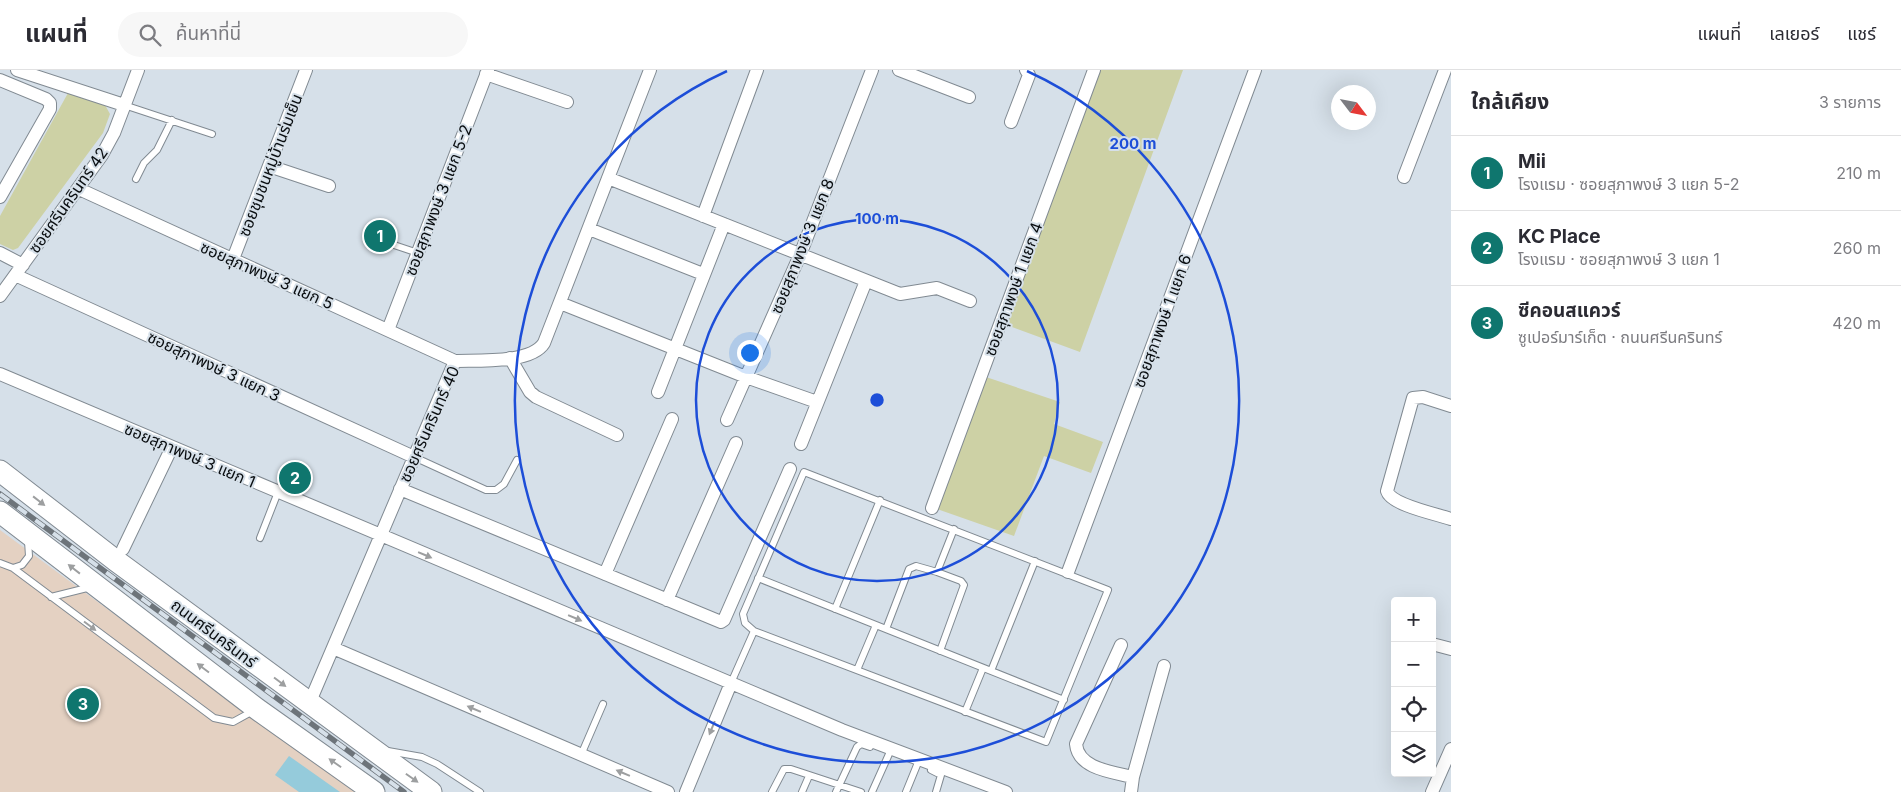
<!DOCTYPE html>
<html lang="th">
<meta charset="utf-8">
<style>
body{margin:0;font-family:Inter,"Noto Sans Thai",sans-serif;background:#f7f7f7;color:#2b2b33}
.controls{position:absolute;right:15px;bottom:15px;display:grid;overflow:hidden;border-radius:5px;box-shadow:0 5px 20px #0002}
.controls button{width:45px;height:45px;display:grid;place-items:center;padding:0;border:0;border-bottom:1px solid #e1e1e2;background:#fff;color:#2b2b33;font:25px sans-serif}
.compass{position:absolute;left:1331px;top:15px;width:45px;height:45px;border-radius:50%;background:#fff;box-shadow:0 5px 20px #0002;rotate:122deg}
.you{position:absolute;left:749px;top:282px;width:18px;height:18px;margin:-12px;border:4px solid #fff;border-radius:50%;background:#1a73e8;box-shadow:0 0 0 8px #1a73e833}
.badge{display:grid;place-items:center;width:32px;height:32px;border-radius:50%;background:#0f766e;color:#fff;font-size:16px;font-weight:700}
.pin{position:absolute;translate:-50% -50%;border:2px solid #fff;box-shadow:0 1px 5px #0006}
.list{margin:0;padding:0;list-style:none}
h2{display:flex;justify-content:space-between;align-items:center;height:65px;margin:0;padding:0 20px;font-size:21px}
h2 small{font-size:16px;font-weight:400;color:#7c7c81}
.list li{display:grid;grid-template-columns:32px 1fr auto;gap:15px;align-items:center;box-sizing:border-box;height:75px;padding:0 20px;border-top:1px solid #e1e1e2}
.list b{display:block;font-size:19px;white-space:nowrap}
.list p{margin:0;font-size:16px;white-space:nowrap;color:#7c7c81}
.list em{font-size:16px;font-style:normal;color:#7c7c81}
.icon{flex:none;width:28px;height:28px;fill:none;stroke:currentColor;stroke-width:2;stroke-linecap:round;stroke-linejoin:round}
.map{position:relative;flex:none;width:1451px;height:722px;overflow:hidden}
header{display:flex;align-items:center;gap:30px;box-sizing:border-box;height:70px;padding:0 25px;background:#fff;border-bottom:1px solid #e1e1e2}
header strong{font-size:24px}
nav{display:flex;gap:28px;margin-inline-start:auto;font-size:18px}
.search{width:350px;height:45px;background:#f7f7f7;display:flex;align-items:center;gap:12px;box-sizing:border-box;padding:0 18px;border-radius:28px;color:#7c7c81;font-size:19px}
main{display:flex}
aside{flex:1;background:#fff}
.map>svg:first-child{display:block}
</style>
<header>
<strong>แผนที่</strong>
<div class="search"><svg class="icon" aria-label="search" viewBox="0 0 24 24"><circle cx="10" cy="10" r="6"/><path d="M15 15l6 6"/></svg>ค้นหาที่นี่</div>
<nav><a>แผนที่</a><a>เลเยอร์</a><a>แชร์</a></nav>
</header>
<main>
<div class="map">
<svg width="1451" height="722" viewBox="0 0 1451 722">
<rect width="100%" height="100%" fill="#d6e0e9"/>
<path fill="#e4d1c2" d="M0,460L140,563L359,722H0Z"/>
<path fill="#cdd1a5" d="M1099,0H1183L1080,282L1004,254Z
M68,23L105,35L110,44L103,63L18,178L13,180L0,174V146Z
M986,307L1060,332L1054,354L1103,372L1091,403L1044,386L1014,466L937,439Z"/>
<path fill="#95cbdb" d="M289,686L340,722H299L275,705Z"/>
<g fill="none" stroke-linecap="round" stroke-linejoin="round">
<defs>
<path id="lane" d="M124,35L212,64
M136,109L144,93L157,80L172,50
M388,173L418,183
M414,387L486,420H496L504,414L517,390
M804,402L1108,520L1046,672L754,561L745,553L743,544Z
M260,468L278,422
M0,493L13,498L214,648L233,652L255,640
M13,498L22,495L29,486L28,471
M937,502L961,511L964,515L940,581
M758,508L1064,630
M51,527L91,517
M835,539L880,430
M886,559L909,499L916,496L937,502L954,459
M857,600L876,555
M991,601L1035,491
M731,613L754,561
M965,642L983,598
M388,681L422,687L437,694L480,722
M581,685L603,634
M931,700L941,705L936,722
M772,722L784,699H791L861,722
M802,722L809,706
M836,722L857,677L861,674L870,677
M872,722L889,684
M906,722L917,695"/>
<path id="street" d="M17,0L124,35
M899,0L969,27
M486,4L567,32
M0,10L46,29L50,33V39L0,127
M1011,52L1029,5L1026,0
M269,96L329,116
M1404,107L1445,0
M608,108L900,224L937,218L970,231
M79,119L455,291
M703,146L757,0
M589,159L703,204
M0,183L23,195
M233,189L306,0
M15,205L414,387
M0,226L102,85L114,63L138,0
M560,233L746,307L817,332
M388,260L488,0
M510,288L530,322L536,327L617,365
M0,304L842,660L1006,722
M658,322L724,154
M1451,336L1423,327L1413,328L1387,421C1391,435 1436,444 1451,449
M727,350L800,185L872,0
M801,374L866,211
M400,419L721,552L724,550L790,399
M932,438L1094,0
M123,479L172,377
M1068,502L1255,0
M605,504L672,349
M667,530L736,373
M1432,574L1451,579
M1121,575L1076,674C1078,699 1113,702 1133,707L1131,722
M333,578L668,722
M309,634L455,291C477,290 531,294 544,273L650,0
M1133,707L1164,596
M686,722L731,613
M1432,722L1451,679"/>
<path id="primary" d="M0,401L115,490L431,722
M0,442L257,639L374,722"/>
</defs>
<use href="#lane" stroke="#818a92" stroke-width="8"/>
<use href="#street" stroke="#818a92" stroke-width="14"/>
<use href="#primary" stroke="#818a92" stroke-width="23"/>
<use href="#lane" stroke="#fff" stroke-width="6"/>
<use href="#street" stroke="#fff" stroke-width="12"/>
<use href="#primary" stroke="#fff" stroke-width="21"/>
<defs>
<path id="rail" d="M0,424L404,722"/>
</defs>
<use href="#rail" stroke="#6d747a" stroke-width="5.5"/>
<use href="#rail" stroke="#d6e0e9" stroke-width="4" stroke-dasharray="11" stroke-linecap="butt"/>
</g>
<defs><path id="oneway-solid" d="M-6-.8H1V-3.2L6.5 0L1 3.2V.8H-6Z" transform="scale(1.25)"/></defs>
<g fill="#9d9fa0">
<use href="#oneway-solid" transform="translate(39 431) rotate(38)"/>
<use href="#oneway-solid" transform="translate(425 485) rotate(23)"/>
<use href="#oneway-solid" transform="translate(74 499) rotate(-142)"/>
<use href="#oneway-solid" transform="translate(575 548) rotate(23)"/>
<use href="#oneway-solid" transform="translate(90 556) rotate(37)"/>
<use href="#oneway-solid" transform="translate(203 598) rotate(-143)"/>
<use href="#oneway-solid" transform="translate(280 612) rotate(37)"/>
<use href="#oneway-solid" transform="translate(474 639) rotate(-157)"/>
<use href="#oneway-solid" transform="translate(712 658) rotate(112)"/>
<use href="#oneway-solid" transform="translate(335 693) rotate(-145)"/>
<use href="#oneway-solid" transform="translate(623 703) rotate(-157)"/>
<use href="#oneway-solid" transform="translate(412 708) rotate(35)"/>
</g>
<g fill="none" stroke="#1d4ed8" stroke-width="2.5">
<circle cx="877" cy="330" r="181"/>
<path d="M1027 1A362 362 0 1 1 727 1"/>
</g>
<g text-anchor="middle" stroke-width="4" stroke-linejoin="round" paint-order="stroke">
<g font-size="16" fill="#0a0e11" stroke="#d6e0e9">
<text transform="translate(270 95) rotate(-69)" y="6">ซอยชุมชนหมู่บ้านร่มเย็น</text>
<text transform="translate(68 130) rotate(-55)" y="6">ซอยศรีนครินทร์ 42</text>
<text transform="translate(438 130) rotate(-69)" y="6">ซอยสุภาพงษ์ 3 แยก 5-2</text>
<text transform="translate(802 176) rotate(-68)" y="6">ซอยสุภาพงษ์ 3 แยก 8</text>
<text transform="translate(267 205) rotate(24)" y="6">ซอยสุภาพงษ์ 3 แยก 5</text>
<text transform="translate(1013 219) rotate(-70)" y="6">ซอยสุภาพงษ์ 1 แยก 4</text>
<text transform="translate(1162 251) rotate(-70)" y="6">ซอยสุภาพงษ์ 1 แยก 6</text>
<text transform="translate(214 296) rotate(25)" y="6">ซอยสุภาพงษ์ 3 แยก 3</text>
<text transform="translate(429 354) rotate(-66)" y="6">ซอยศรีนครินทร์ 40</text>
<text transform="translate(190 385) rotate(23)" y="6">ซอยสุภาพงษ์ 3 แยก 1</text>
<text transform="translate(214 563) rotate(37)" y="6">ถนนศรีนครินทร์</text>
</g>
</g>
<circle cx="877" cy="330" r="8" fill="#1d4ed8" stroke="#d6e0e9" stroke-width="2.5"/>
<g font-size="15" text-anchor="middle" font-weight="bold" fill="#1d4ed8" stroke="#d6e0e9" stroke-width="4" stroke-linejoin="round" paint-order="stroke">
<text x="1133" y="79">200 m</text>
<text x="877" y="154">100 m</text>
</g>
</svg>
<div class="controls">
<button>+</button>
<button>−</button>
<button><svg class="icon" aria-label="locate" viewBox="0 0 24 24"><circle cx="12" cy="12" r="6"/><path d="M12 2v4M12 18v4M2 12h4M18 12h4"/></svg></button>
<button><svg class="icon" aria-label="layers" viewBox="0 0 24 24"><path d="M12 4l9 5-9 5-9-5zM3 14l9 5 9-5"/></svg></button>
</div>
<svg class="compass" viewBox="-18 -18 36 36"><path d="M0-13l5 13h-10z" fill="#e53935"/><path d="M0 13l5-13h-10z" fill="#7c7c81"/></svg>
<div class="you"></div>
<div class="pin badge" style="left:380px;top:166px">1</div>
<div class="pin badge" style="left:295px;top:408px">2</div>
<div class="pin badge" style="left:83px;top:634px">3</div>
</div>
<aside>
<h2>ใกล้เคียง<small>3 รายการ</small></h2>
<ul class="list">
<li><span class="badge">1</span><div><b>Mii</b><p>โรงแรม · ซอยสุภาพงษ์ 3 แยก 5-2</p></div><em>210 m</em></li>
<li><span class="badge">2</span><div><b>KC Place</b><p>โรงแรม · ซอยสุภาพงษ์ 3 แยก 1</p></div><em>260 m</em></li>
<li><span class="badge">3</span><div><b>ซีคอนสแควร์</b><p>ซูเปอร์มาร์เก็ต · ถนนศรีนครินทร์</p></div><em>420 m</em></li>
</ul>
</aside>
</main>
